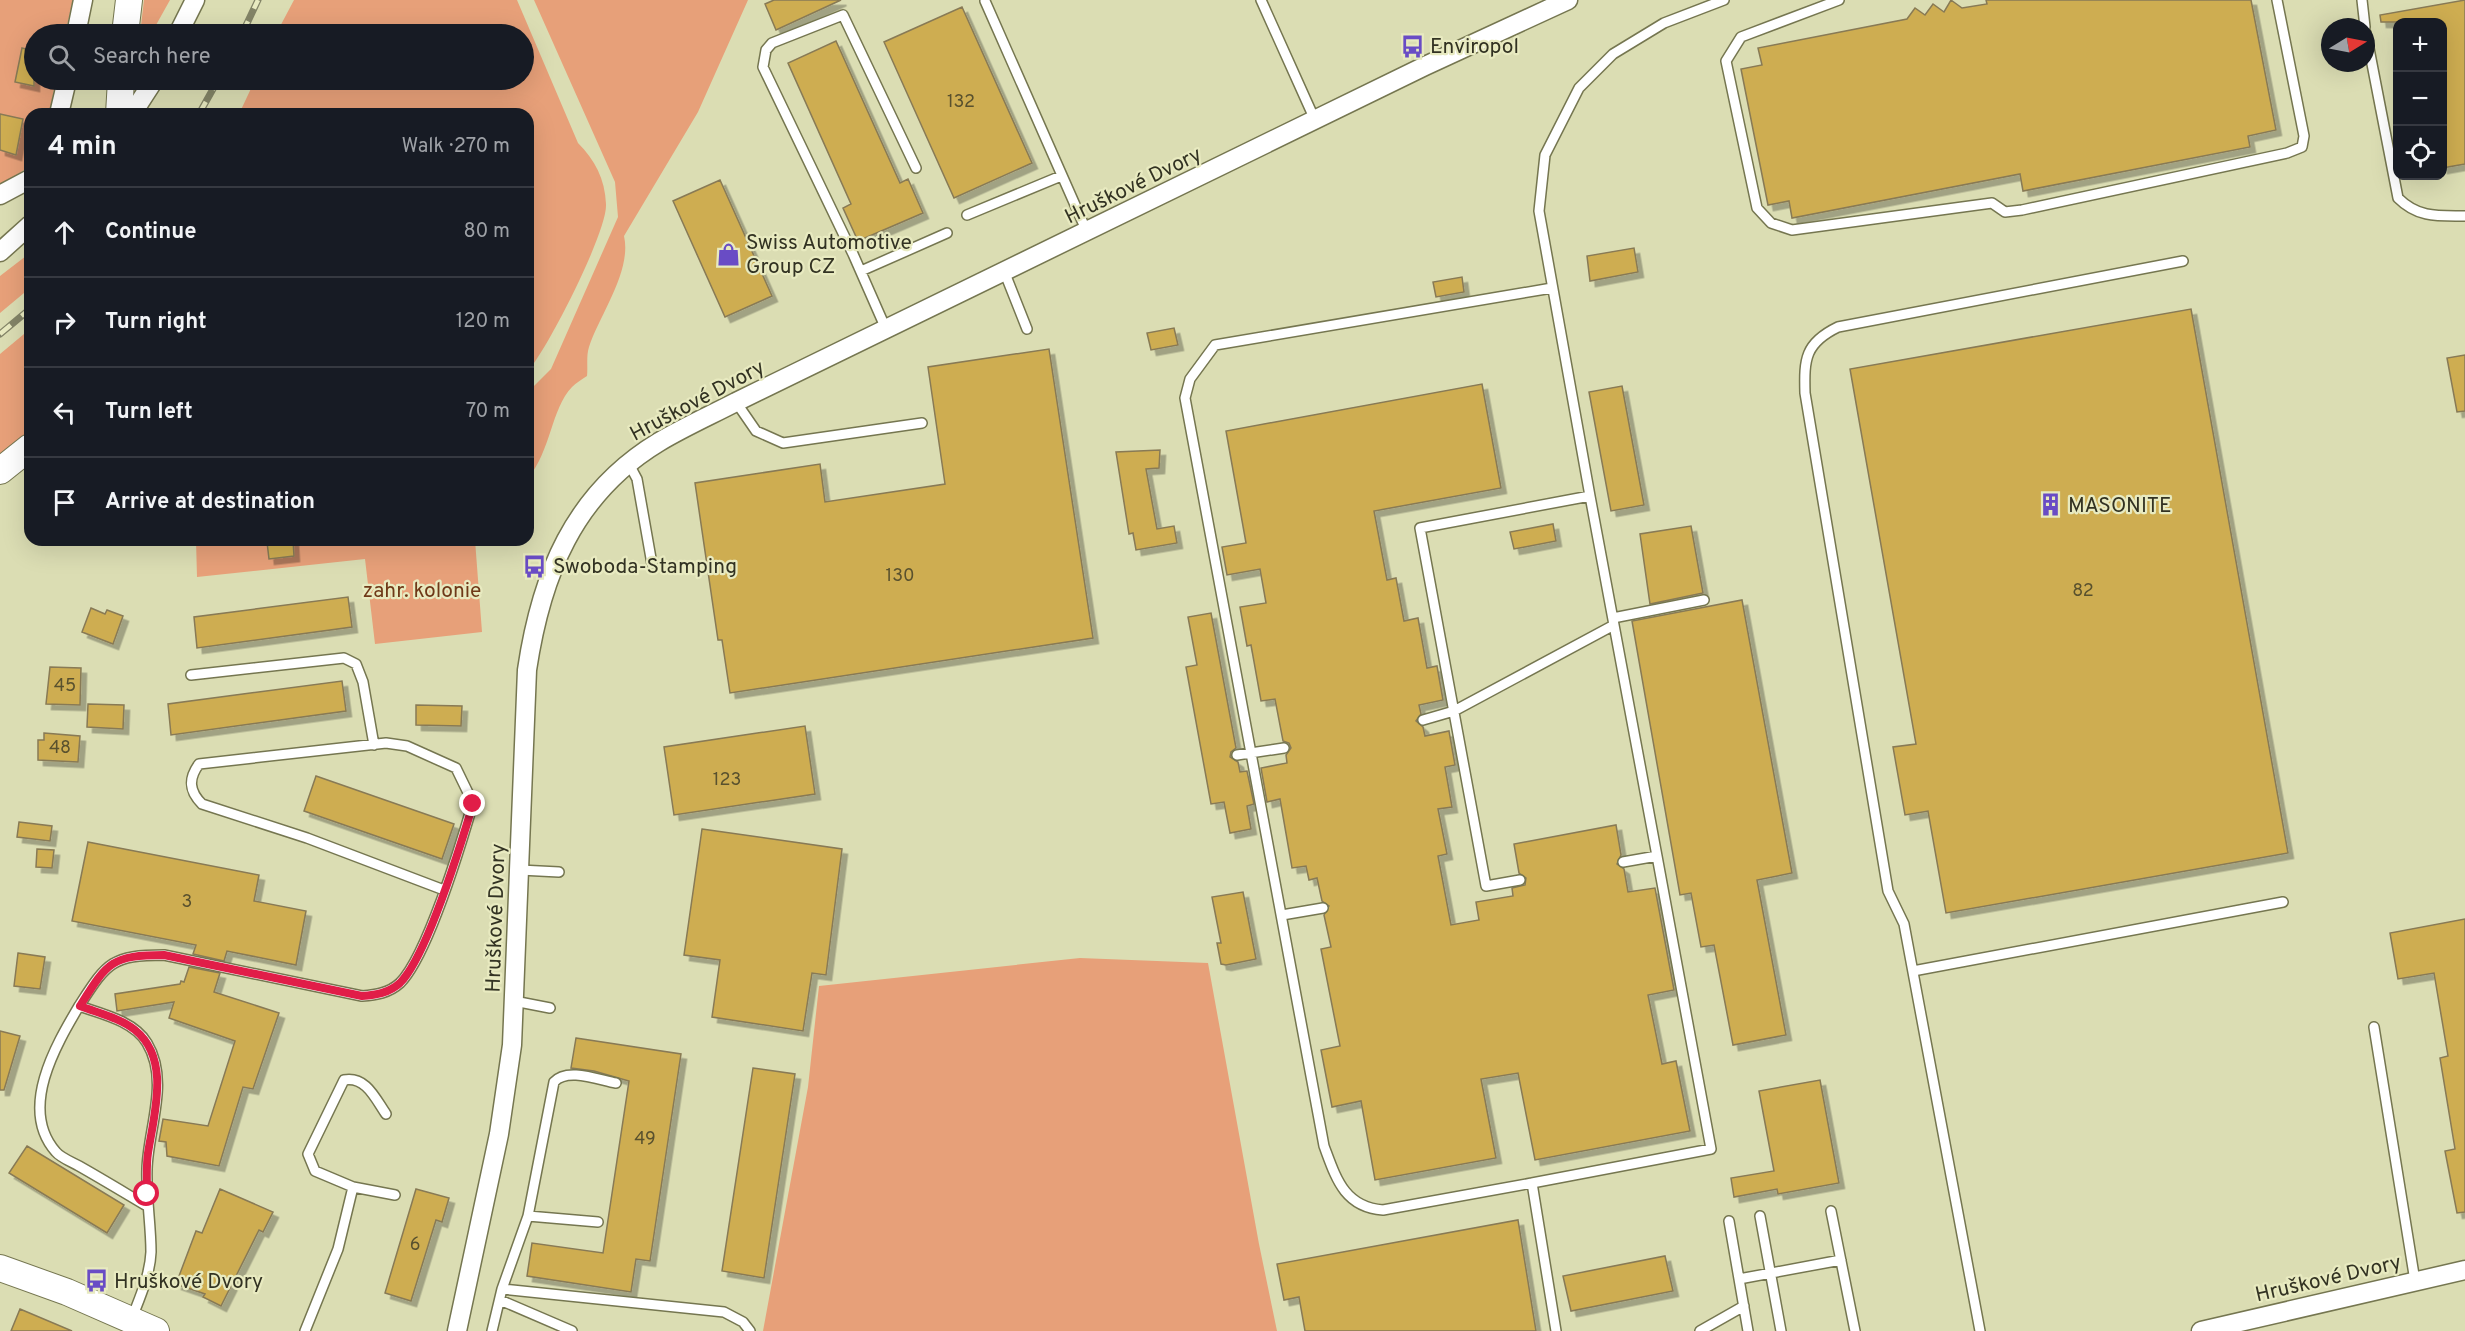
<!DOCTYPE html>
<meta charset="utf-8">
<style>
body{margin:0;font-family:Overpass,sans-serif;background:#242831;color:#f1f3f6}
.controls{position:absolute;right:18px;top:18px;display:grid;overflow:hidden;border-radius:12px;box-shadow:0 6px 24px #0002}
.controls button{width:54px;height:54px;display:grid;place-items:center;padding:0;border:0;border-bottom:2px solid #363941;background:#171b24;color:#f1f3f6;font:30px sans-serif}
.compass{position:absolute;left:2321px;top:18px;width:54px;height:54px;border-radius:50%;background:#171b24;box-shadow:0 6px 24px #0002;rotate:80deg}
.stop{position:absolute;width:18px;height:18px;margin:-14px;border:4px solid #e11d48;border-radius:50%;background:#fff}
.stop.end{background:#e11d48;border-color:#fff;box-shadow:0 2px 6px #0008}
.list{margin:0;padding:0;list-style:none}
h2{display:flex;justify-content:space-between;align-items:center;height:78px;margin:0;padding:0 24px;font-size:26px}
h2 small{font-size:20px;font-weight:400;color:#9ea1a6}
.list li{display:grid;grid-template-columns:39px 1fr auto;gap:18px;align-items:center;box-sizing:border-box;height:90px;padding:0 24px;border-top:2px solid #363941}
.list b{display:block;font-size:22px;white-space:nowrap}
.list em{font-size:20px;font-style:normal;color:#9ea1a6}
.icon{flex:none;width:33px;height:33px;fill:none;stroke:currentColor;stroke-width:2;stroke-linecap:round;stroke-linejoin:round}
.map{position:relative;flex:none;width:2465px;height:1331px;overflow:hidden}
.search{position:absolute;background:#171b24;box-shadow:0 6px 24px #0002;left:24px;top:24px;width:510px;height:66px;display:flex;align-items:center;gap:15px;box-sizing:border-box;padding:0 21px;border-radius:33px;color:#9ea1a6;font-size:22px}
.panel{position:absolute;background:#171b24;box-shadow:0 6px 24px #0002;left:24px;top:108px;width:510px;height:438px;border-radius:18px}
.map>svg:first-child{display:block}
</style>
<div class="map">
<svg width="2465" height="1331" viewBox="0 0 2465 1331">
<defs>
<filter id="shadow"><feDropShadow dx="5.5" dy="5.5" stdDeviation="0" flood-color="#0004"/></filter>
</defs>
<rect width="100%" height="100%" fill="#dbddb3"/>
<path fill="#e7a079" d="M0,0H73L65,34H34V80H56L49,114H30V166L0,186Z
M144,0H170L151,34H140Z
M294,0H517L578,143C595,160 605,179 606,204C608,231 547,350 528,371V114H239L255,80H524V34H276Z
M534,0H748L698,112L624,236C632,271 600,314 589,347C586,356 588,367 587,376C582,379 576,383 572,387C551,409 551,451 528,478V392L551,369L618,217L615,182Z
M26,256L30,260V288L0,313V276Z
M30,329V436L0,458V354Z
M196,540H475L482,632L375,644L365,559L197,577Z
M1080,958L1208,963L1259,1244L1277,1331H763L808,1087L819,986Z"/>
<path fill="#cead51" stroke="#887a55" stroke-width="1.5" filter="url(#shadow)" d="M774,0H841L776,30L765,4Z
M1951,0L1962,8L1987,4L1986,0H2251L2276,130L2248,136L2250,147L2023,191L2020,174L1792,218L1789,201L1768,205L1741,69L1762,65L1758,48L1907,19L1915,8L1925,15L1933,4L1944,12Z
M2465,0V164L2442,168V22H2381L2380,15Z
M962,7L1032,163L954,198L884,42Z
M836,41L900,183L908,179L923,213L858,241L843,208L851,204L788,63Z
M22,48L34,51V86L15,82Z
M0,114L23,119L16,155L0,150Z
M720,180L772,296L725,317L673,201Z
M1634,248L1638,272L1590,281L1587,256Z
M1462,277L1464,292L1436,297L1433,282Z
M2191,309L2288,853L1946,913L1928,811L1905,815L1893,747L1916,744L1850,369Z
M1174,328L1178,345L1151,350L1147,333Z
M1049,349L1093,638L730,693L722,640H718L695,483L820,464L825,502L945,484L928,367Z
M2465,355V411L2457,412L2447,358Z
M1482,384L1501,488L1374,511L1387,580L1396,578L1404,621L1418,618L1427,668L1437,666L1443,700L1419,705L1421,714L1416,721L1423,727L1425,736L1449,731L1455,765L1445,767L1452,807L1438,809L1447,854L1438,856L1451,925L1479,920L1476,902L1513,896L1512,888L1525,885L1526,878L1519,873L1514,844L1616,825L1621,855L1617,864L1624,869L1628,892L1655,888L1674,990L1648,995L1662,1064L1676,1061L1690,1131L1535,1160L1518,1073L1481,1079L1496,1158L1375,1180L1361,1101L1332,1107L1321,1050L1340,1046L1321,949L1331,947L1324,915L1329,906L1322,901L1317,878L1309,880L1306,866L1292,868L1280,799L1267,802L1261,768L1287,763L1286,755L1291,748L1289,743L1283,741L1275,699L1261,701L1251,645L1247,646L1240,607L1266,603L1260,569L1227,575L1222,547L1246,543L1226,431Z
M1622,386L1644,505L1611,511L1589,392Z
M1160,450L1159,468L1146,469L1157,529L1174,526L1177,543L1136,550L1133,533L1129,534L1116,452Z
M1553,524L1556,541L1514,549L1510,532Z
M1691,526L1703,593L1650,604L1640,534Z
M293,540L294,556L269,559L267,542Z
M348,597L352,627L197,648L194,617Z
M1742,600L1792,873L1757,880L1786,1035L1733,1045L1714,945L1701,947L1691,893L1680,895L1632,621Z
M91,608L105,614L107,610L123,616L113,644L82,632Z
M1211,613L1236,748L1231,752L1230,757L1238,762L1240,772L1247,771L1254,804L1247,806L1251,829L1230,833L1224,802L1211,804L1186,667L1197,665L1188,617Z
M50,667L81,668L80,705L46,704Z
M342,681L346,711L171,735L168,704Z
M88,704L124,705L123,729L87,727Z
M416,705L462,706L461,726L416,725Z
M805,726L815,794L674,815L664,747Z
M44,733L80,736L78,762L38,760V740H44Z
M316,776L454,824L442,859L304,811Z
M19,822L52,826L50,841L17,837Z
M702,829L842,849L826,975L812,973L803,1031L712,1017L720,960L684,955Z
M88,842L259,875L254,901L306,911L296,965L227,951L224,961L193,954L196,945L72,921Z
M37,849L54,850L52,868L36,867Z
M1243,892L1256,959L1226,965L1221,964L1217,943H1221L1212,897Z
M2465,919V1212L2457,1213L2445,1151L2455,1149L2440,1058L2448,1056L2434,973L2398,979L2390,933Z
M18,953L45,957L40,989L14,986Z
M189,967L220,973L214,992L279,1013L253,1089L243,1087L219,1166L167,1156L166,1142L159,1141L163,1119L208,1126L235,1041L169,1018L174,1002L117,1011L115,994L180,984L181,981L184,982Z
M0,1031L20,1036L4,1090H0Z
M576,1038L681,1054L650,1261L636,1259L631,1292L527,1276L532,1243L603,1253L629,1081L594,1071L571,1068Z
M753,1068L795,1074L764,1278L722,1271Z
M1820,1080L1839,1183L1778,1194L1777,1189L1734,1197L1731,1178L1774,1171L1759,1091Z
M27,1146L124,1205L107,1233L9,1173Z
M220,1189L273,1212L263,1232L259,1230L221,1306L203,1297L205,1294L176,1284L196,1231L202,1233Z
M416,1189L449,1198L442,1222L436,1220L411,1301L385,1293Z
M1518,1220L1536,1331H1305L1299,1297L1284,1300L1277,1264Z
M1665,1256L1673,1291L1571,1311L1563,1276Z
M20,1309L72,1331H11Z"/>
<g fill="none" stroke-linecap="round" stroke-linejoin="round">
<defs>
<path id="lane" d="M1261,0L1315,120
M1839,0L1741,37L1726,61L1757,208L1771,223L1792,230L1992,203L2005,212L2022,210L2287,153L2302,147L2304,136L2277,0
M2362,0L2365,27
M985,1L1087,232
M2366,33L2398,198C2418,218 2438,216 2465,216
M967,215L1061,176
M861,271L947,233
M1004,271L1027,329
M886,329L853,254L763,67L766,50L772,43L843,15L916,168
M736,402L756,431L783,443L922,423
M629,464L637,479L652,564
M1590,496L1657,856
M1613,618L1704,600
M191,675L344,658L356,664L363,682L374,745
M1423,720L1454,711L1614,625
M1237,755L1284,748
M520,870L559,872
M1520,880L1486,886L1420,528L1590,496L1539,211L1545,155L1579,88L1613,54L1664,23L1724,0
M1282,915L1323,908
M1913,971L2283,902
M514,1001L550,1008
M79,1006C56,1045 18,1109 56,1152C61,1158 72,1162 79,1166C102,1179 125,1193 147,1206
M2374,1027L2415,1281
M386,1114C375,1098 366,1076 344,1080L308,1154L315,1171L353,1187L395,1195
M1532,1183L1383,1210C1344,1207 1336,1178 1324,1146L1185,398L1190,379L1215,345L1552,288
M1831,1211L1855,1331
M528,1216L598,1222
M1760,1216L1781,1331
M1729,1221L1748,1331
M1739,1279L1841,1260
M502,1289L724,1312L743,1322L750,1331
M500,1300L572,1331
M132,1318C140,1297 150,1275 151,1252C151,1225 146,1197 147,1169C148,1129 170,1081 147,1043C134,1021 102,1014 79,1006C107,963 111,955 164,955L362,996C376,995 389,993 400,983C427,956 461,844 473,803L456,768L407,746L386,743L199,764C188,779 189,791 202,804L307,838L444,890
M305,1331L338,1249L353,1187
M492,1331L502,1289L528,1216L554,1082C567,1067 599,1080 616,1083
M1556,1331L1532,1183L1711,1149L1657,856L1623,862
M1700,1331L1744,1306
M1980,1331L1904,924L1888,891L1805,393C1804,359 1805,343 1838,327L2183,261"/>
<path id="street" d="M76,34L83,0
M178,34L195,0
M59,114L67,80
M132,114L154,80
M0,195L30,179
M0,252L30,225
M457,1331L499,1134L512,1045L527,670C541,576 573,494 659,442C684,427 711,415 736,402L1425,66L1568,0
M2201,1331L2465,1270"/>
<path id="secondary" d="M125,34L129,0
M119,114L121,80
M0,471L30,447
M0,1268L67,1292L156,1331"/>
</defs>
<use href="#lane" stroke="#757650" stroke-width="12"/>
<use href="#street" stroke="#757650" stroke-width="21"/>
<use href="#secondary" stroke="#757650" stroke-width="28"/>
<use href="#lane" stroke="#fff" stroke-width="9"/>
<use href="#street" stroke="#fff" stroke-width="18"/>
<use href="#secondary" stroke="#fff" stroke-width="26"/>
<defs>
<path id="rail" d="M242,34L258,0
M199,114L218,80
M0,334L30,309"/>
</defs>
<use href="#rail" stroke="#838467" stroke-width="7"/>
<use href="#rail" stroke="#e8eac0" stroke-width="4.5" stroke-dasharray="14" stroke-linecap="butt"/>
</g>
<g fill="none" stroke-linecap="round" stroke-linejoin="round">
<path stroke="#e11d48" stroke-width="8" d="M147,1194C147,1181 146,1166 148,1153C154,1114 171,1059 135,1030C120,1018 98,1013 80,1006C107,963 111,955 164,955L362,996C376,995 389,993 400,983C427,956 461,844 473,804"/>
</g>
<defs>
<symbol id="bus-bare" viewBox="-9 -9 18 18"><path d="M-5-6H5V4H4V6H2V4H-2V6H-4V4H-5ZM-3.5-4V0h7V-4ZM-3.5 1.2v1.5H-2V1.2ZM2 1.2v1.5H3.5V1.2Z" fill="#694cc5" stroke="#e8eac0" stroke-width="2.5" paint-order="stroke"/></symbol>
<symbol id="shop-bare" viewBox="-9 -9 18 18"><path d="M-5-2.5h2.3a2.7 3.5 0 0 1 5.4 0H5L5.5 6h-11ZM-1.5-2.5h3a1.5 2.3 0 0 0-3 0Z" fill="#694cc5" stroke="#e8eac0" stroke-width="2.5" paint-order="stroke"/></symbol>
<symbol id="building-bare" viewBox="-9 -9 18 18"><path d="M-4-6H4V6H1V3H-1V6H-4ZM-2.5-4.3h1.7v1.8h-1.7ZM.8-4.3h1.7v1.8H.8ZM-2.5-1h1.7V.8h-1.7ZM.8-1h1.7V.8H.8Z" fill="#694cc5" stroke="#e8eac0" stroke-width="2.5" paint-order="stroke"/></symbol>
</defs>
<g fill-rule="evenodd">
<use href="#bus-bare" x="1396" y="30" width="33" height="33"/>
<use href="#shop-bare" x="712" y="238" width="33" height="33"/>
<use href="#building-bare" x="2034" y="488" width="33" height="33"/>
<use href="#bus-bare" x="518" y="550" width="33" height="33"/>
<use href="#bus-bare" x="80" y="1264" width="33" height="33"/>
</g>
<g text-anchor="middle" stroke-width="4.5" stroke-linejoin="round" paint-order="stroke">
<g font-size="18" fill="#59512e">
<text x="961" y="107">132</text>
<text x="900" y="581">130</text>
<text x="2083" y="596">82</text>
<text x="65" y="691">45</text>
<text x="60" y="753">48</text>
<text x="727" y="785">123</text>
<text x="187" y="907">3</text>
<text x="645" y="1144">49</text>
<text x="415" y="1250">6</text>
</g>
<g font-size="21" fill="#323222" stroke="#e8eac0" text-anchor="start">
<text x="1430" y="53">Enviropol</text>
<text x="746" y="249">Swiss Automotive<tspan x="746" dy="24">Group CZ</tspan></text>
<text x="2068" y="512">MASONITE</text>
<text x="553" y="573">Swoboda-Stamping</text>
<text x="114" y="1288">Hruškové Dvory</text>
</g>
<g font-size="21" fill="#323222" stroke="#e8eac0">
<text transform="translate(1133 185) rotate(-26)" y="7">Hruškové Dvory</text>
<text transform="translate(697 400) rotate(-28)" y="7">Hruškové Dvory</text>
<text transform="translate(495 918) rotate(-88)" y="7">Hruškové Dvory</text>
<text transform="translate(2328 1278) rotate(-13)" y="7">Hruškové Dvory</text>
</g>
<g font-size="21" fill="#6f3918" stroke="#e8eac0">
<text x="422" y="597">zahr. kolonie</text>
</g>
</g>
</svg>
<div class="controls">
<button>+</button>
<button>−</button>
<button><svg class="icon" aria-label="locate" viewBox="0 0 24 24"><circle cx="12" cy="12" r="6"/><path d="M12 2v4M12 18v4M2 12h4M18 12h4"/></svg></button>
</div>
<svg class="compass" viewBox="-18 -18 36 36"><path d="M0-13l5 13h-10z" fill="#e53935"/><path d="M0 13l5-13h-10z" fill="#9ea1a6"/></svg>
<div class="stop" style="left:147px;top:1194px"></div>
<div class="stop end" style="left:473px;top:804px"></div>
<div class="search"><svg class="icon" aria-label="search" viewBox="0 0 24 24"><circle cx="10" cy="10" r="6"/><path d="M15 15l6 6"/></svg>Search here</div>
<section class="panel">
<h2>4 min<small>Walk · 270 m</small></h2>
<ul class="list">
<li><svg class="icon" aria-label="ahead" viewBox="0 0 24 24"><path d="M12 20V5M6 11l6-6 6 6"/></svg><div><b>Continue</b></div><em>80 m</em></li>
<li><svg class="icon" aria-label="right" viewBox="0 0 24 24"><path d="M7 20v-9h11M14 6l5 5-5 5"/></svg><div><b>Turn right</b></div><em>120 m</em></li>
<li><svg class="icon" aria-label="left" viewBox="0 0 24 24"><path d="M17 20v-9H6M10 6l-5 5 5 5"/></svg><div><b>Turn left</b></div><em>70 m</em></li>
<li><svg class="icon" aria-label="arrive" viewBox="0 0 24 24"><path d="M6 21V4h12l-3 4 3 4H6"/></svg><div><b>Arrive at destination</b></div></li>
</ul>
</section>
</div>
